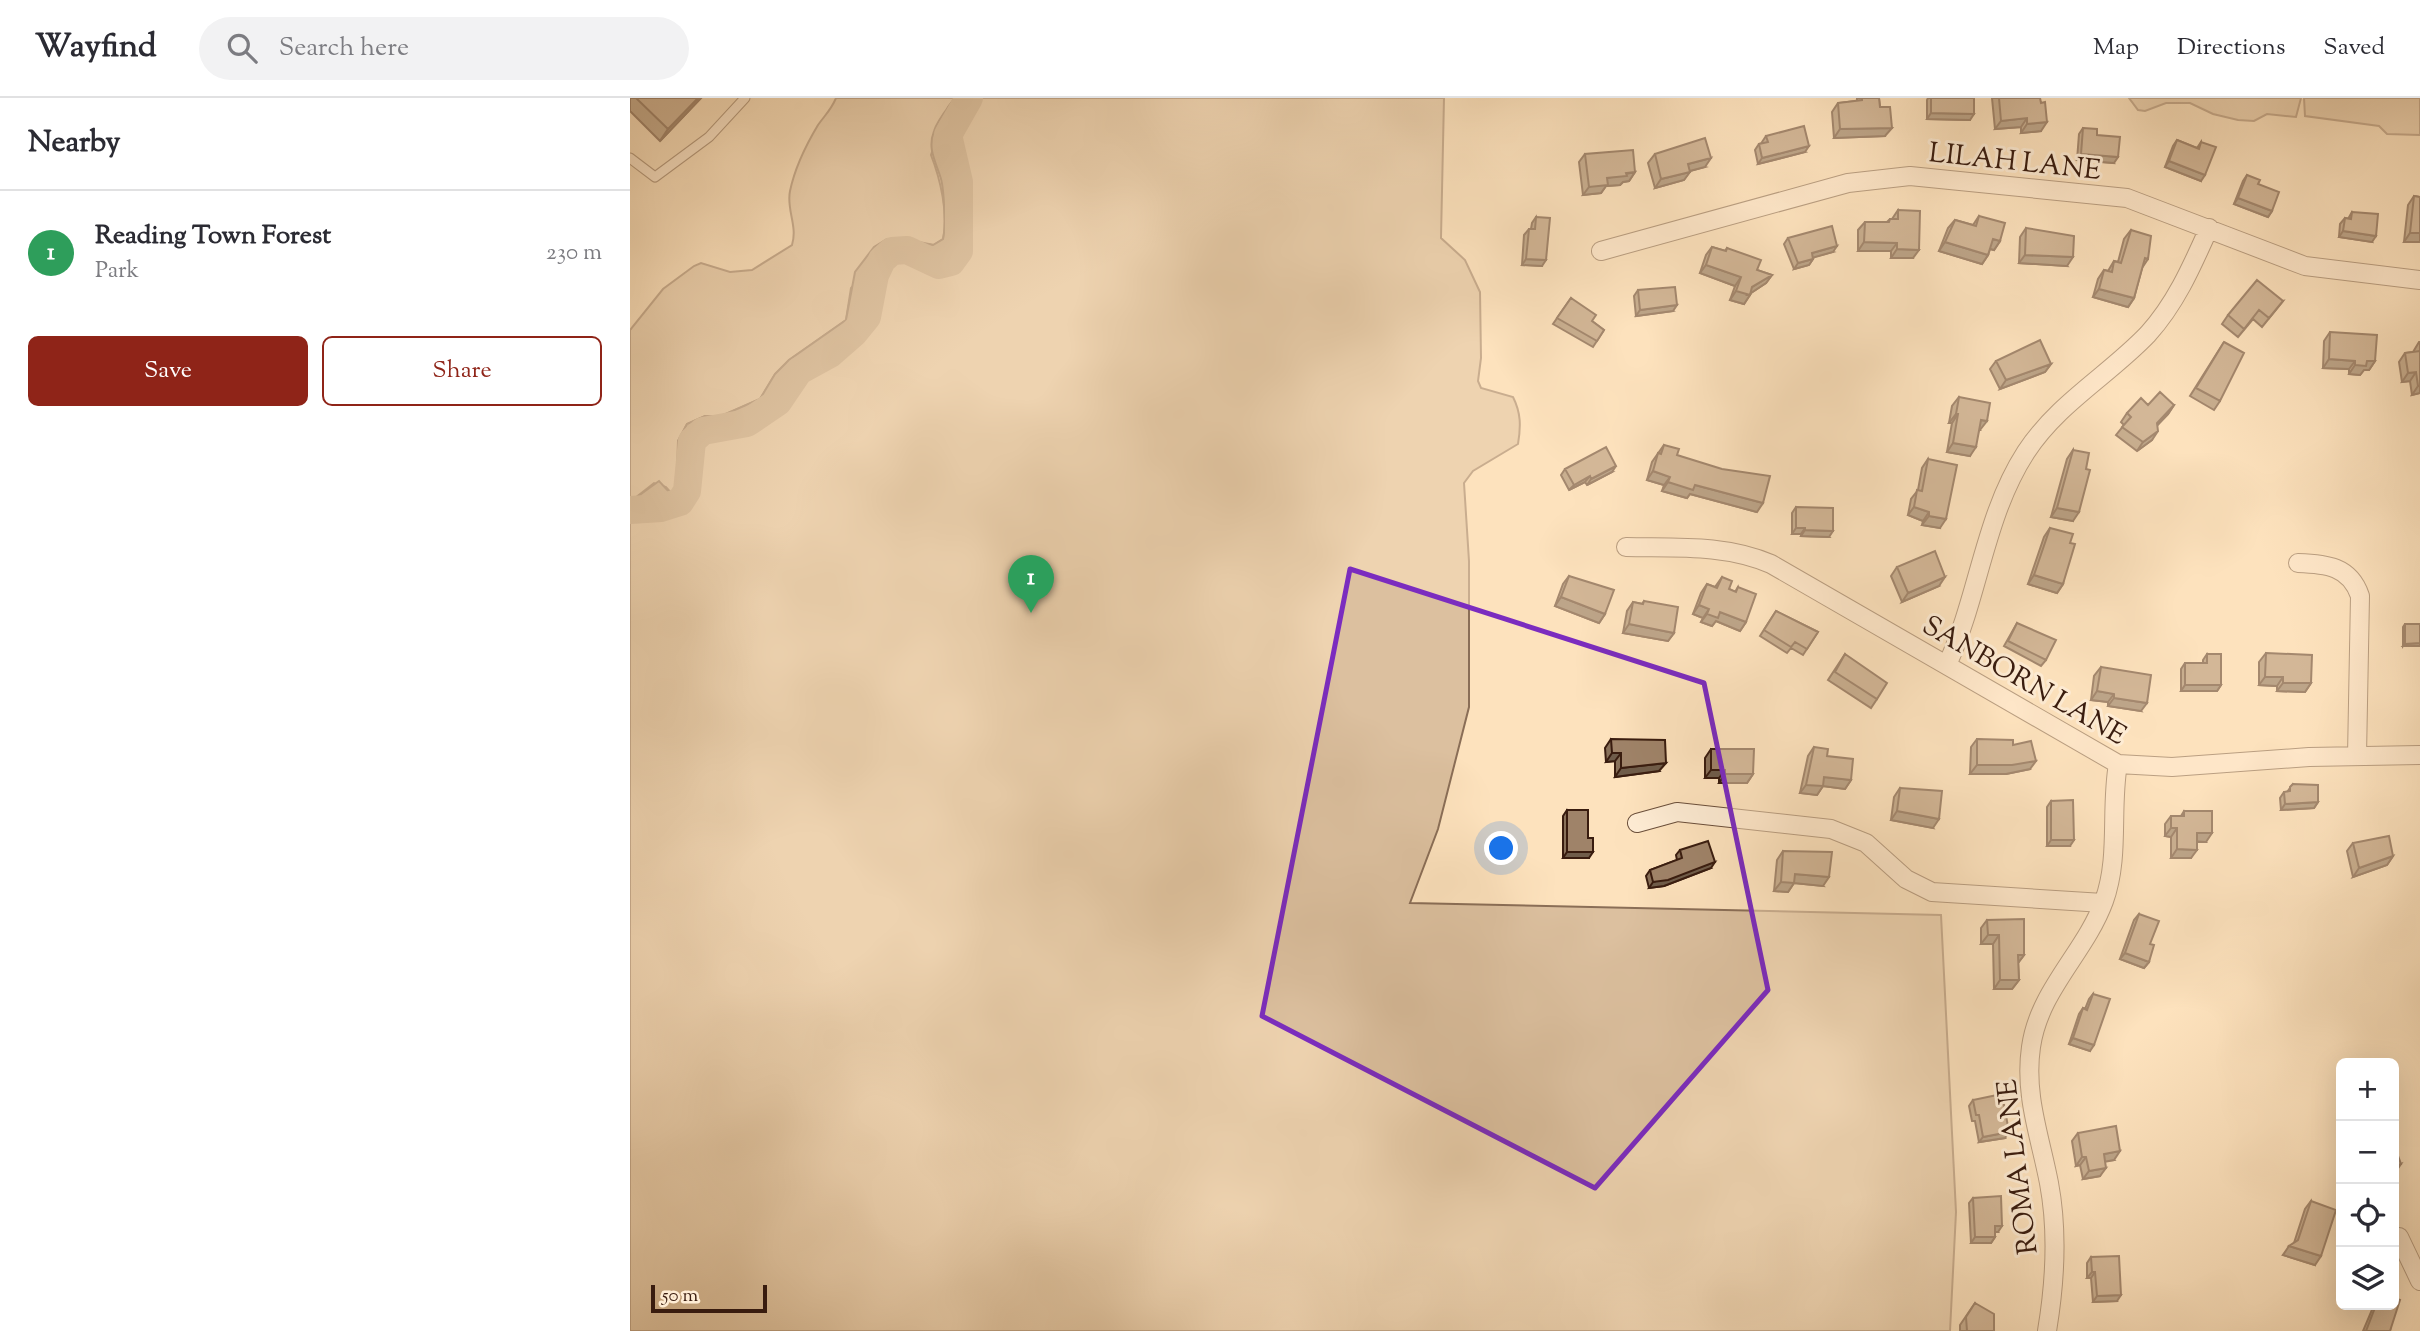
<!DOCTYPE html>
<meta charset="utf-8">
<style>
body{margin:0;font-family:"Sorts Mill Goudy",serif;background:#f2f2f3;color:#2b2b33}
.controls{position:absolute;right:21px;bottom:21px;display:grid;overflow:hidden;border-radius:10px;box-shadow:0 7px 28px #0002}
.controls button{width:63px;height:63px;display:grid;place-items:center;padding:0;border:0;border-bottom:2px solid #e1e1e2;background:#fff;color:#2b2b33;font:35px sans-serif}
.scale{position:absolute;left:21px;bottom:18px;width:116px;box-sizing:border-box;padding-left:7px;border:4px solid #391c0f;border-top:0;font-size:19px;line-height:24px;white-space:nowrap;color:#391c0f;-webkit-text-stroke:5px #feecd4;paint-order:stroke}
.you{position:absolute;left:872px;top:751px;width:24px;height:24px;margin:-18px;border:5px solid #fff;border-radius:50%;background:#1a73e8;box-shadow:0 0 0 10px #1a73e833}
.badge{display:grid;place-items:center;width:46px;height:46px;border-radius:50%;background:#8f2418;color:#fff;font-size:23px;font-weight:700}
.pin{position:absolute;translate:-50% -58px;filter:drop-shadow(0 2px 4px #0008)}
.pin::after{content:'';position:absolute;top:37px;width:24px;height:21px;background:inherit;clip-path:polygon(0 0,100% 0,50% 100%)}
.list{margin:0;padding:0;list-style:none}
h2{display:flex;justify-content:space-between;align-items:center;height:91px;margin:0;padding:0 28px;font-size:30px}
h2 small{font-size:23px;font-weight:400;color:#7c7c81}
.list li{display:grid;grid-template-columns:46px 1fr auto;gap:21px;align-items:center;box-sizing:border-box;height:126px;padding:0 28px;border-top:2px solid #e1e1e2}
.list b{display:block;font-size:26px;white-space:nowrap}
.list p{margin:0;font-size:23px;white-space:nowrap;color:#7c7c81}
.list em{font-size:23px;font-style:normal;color:#7c7c81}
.actions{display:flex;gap:14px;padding:21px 28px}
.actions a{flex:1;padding:16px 0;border:2px solid #8f2418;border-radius:10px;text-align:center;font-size:24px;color:#8f2418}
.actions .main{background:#8f2418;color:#fff}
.icon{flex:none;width:38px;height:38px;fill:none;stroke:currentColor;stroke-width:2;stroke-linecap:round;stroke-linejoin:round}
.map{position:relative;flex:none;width:1790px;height:1233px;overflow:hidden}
header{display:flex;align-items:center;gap:42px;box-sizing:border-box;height:98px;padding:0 35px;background:#fff;border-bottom:2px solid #e1e1e2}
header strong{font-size:33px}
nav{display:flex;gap:38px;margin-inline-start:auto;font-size:24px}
.search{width:490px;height:63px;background:#f2f2f3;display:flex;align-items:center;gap:18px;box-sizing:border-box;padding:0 24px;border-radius:38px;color:#7c7c81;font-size:26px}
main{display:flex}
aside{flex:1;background:#fff}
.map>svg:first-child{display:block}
</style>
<header>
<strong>Wayfind</strong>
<div class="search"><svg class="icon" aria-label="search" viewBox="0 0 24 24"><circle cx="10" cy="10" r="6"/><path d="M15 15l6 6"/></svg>Search here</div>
<nav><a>Map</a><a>Directions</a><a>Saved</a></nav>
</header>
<main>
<aside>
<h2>Nearby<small></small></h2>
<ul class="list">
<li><span class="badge" style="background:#2e9e5b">1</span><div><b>Reading Town Forest</b><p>Park</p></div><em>230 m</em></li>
</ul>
<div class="actions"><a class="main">Save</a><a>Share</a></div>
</aside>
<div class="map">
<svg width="1790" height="1233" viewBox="0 0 1790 1233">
<rect width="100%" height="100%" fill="#fde2bd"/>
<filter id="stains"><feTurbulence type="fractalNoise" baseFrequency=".00286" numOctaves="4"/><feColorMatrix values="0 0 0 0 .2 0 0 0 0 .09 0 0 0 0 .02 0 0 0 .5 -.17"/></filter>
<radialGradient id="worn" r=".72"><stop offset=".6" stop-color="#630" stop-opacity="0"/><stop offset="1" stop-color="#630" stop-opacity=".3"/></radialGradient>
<path fill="#dcc09f" stroke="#8a6e57" stroke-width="2" d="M206,0H325L318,9L301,57C310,80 319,117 313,141L304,147L274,141L221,190L216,222L159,262L145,276L130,301L89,319L75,318L57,326L48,343L47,396L43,397L36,389L24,385L0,404V232L33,191L64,168L71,165L100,174L122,172L162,147C168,128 156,111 160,93C165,69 176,47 188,27C195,17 201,12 206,0Z
M339,0H814L811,140L835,162L850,194L851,260L848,283L851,290L883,299C891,315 891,328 888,346L843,373L834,385L839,463V609L808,731L780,805L1311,817L1326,1114L1320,1233H0V412L31,410L50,404L58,378L62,343L73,333L117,325L148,304L169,273L240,208L245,177L252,162L262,153L277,152L303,165L321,164L329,153V84L318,37Z
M1499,0H1671L1666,19L1637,16L1624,23L1608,22L1583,16L1560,5H1536L1515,13L1508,12Z
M1674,0H1790V37L1757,36L1749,28L1675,18Z"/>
<path fill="#ba9f82" stroke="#866b54" stroke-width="2" d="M325,0H339L318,37L329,84V153L321,164L309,167L277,152L262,153L252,162L245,177L237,219L224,235L200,256L169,273L148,304L117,325L73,333L62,342L57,393L50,404L31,410L0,412V404L29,383L41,396H47L48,343L57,326L75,318L89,319L130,301L145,276L159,262L216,222L225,174L244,149L257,141L303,147L313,141C316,131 314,92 311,81C306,64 297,51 304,33C308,21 318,10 325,0Z"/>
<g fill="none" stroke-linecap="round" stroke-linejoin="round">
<path stroke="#ba9f82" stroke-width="28" d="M0,412L31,410L50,404L57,393L62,343L73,333L117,325L148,304L169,273L200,256L224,235L237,219L245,177L252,162L262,153L277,152L309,167L321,164L329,153V84L318,37L339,0"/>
<defs>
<path id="lane" d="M0,60L25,79L79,39L115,0"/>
<path id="street" d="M971,153L1218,85L1280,78L1497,100L1675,168L1790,182
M996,449C1045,450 1095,446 1141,466L1488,666L1542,669L1679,659L1790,657
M1668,465C1696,466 1720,468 1730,498L1727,658
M1317,567C1349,498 1354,419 1396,354C1428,305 1479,277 1518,236C1546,205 1562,168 1579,130
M1007,725L1047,714L1201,731L1236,745L1276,781L1302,794L1473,805
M1769,1139L1790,1183
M1417,1233C1425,1185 1428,1133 1419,1085C1410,1038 1394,997 1401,949C1409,892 1455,855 1474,803C1490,759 1480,711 1488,666"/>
</defs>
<use href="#lane" stroke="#6a4e3a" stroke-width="11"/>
<use href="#street" stroke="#6a4e3a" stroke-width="20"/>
<use href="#lane" stroke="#feecd4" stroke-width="9"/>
<use href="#street" stroke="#feecd4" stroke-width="18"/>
</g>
<path fill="#89715a" stroke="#391c0f" stroke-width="2" d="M0,0H71L30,43L0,13Z
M1227,0H1249L1250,9L1255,38L1204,40L1202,14L1208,5L1227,3Z
M1298,0H1344L1340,22L1297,21V2Z
M1362,0H1410L1411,33L1391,35V29L1365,31Z
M1453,30L1467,37L1484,65L1447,62L1449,36Z
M1136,38L1175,54L1128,66L1125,52L1129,46L1133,45L1132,44Z
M1547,42L1567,50L1571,44V83L1535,69L1543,48Z
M955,56L1005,74L999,83L993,84L990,87L976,88L971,95L953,97L949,64Z
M1025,56L1075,69L1060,73L1054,82L1025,90L1018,65Z
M1617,77L1628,86L1642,113L1638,119L1604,106L1613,83Z
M1784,98L1790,99V144H1774L1778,107Z
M1268,112L1283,160H1261V153H1228V132L1235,124H1257L1260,121H1262Z
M1722,114L1742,144L1709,139L1710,126L1715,120L1718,121Z
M1349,118L1370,143L1364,152L1360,151L1358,157L1352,166L1309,153L1318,130L1325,122L1343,127Z
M906,119L912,168L892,167L894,137L899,131H901L902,125Z
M1396,130L1437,168L1389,165L1390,139Z
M1501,132L1518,161L1512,170L1504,200L1498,209L1463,199L1468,181L1474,172L1478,173L1484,163L1488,164L1494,141Z
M1158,140L1203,154L1183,159V161L1179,167L1164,171L1154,146Z
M1082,149L1095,153L1097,150L1127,172L1142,177L1136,185L1121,195L1114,206L1100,202L1105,188L1070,175L1076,157Z
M1008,192L1043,213L1006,218L1004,198Z
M941,200L962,223L974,232L963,249L923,226Z
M1653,203L1632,229L1623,221L1608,239L1592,226L1598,217Z
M1700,234L1745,263L1739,272H1734L1730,277L1719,276V271L1693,270L1694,243Z
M1594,244L1590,303L1584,312L1560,298Z
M1789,244H1790V295L1782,297L1780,283L1772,284L1769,264L1775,255L1783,254Z
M1366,263L1421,266L1415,274L1370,291L1360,271Z
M1329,299L1350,332H1349L1340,358L1317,354L1322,325H1319L1322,308Z
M1518,307H1544L1538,316L1527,327L1522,342L1507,353L1486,337L1494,327L1491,324L1497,315Z
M1034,347L1047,357L1127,414L1060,396L1057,400L1032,393L1034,387L1017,382L1022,364Z
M1443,352V423L1421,419L1437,361Z
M1298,361L1310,430L1292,427L1293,423L1278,417L1281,401L1288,392L1292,370Z
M935,371L982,374L957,387L955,384L939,392L931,377Z
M1166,409L1199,439L1171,438V436H1162V415Z
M1420,430L1440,445L1433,486L1427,495L1398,486L1414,439Z
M1267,469L1309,488L1272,504L1261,478Z
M939,478L975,516L969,525L925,508L933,486Z
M1092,479L1099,491L1105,494L1108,489L1116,524L1110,533L1086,523L1082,528L1071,524L1073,520L1063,516L1071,495L1077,486L1085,489Z
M1014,503L1044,535L1038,543L993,535L997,513L1003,504L1012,506Z
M1146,513L1188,534L1173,557L1161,550L1157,555L1130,538Z
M1387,525L1416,562L1411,568L1374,548Z
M1775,526H1790L1773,548V529Z
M1636,555L1681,585L1675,594L1647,593V588L1629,587V564Z
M1215,556L1247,601L1241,610L1198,582Z
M1577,556L1591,587L1587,593H1551V571L1555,565H1573V562Z
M1471,569L1511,613L1478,608V604L1461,602L1464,578Z
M981,641L1029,673L985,679V663L976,664L975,650Z
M1347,641L1383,647L1400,671L1376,676H1340L1341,649Z
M1184,649L1197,658L1221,682L1215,691L1193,688L1187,697L1170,695L1178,658Z
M1081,651L1123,676L1117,685H1089V680H1075V660Z
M1663,686L1688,704L1684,710L1651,712L1650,700L1654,694H1657Z
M1270,690L1303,730L1261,722L1264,699Z
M1421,703L1440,748H1417V709Z
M937,712L958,740L959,760H933V718Z
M1554,713L1576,744H1567L1561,760H1541V739L1535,738V726L1541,718H1551Z
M1723,745L1763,758L1757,767L1723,779L1717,753Z
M1050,752L1081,770L1034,788L1019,790L1016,778L1020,772L1047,762L1046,757Z
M1153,753L1193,788L1164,785L1158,794L1144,793L1147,762Z
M1509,816L1520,846L1519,864L1514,870L1490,861L1504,822Z
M1357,822L1394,857L1388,865L1389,882L1382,891H1364L1363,846H1351V830Z
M1463,896L1460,953L1439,946L1449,916L1453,910L1455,911L1459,901Z
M1343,1002L1375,1040L1349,1044L1345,1023H1342L1339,1008Z
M1448,1035L1484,1062L1475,1063L1470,1078L1453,1081L1450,1067L1446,1068L1442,1043Z
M1343,1100L1368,1134H1365V1139L1361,1145H1341L1339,1105Z
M1681,1103L1685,1167L1653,1157L1664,1145L1675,1111Z
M1461,1159L1487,1203L1463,1204L1461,1180H1457V1165Z
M1345,1205L1364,1233H1330V1227Z
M1744,1207H1764L1760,1233H1733Z"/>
<path fill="#6f5c4a" stroke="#391c0f" stroke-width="2" d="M68,0H71L30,43L38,31Z
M1301,15L1344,16L1340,22L1297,21Z
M1397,20L1391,29L1365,31L1371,23Z
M1417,24L1411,33L1391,35L1397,26Z
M1262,30L1255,38L1204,40L1210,31Z
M1179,48L1175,54L1128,66L1132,60Z
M1451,56L1488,59L1484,65L1447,62Z
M1081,60L1075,69L1052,75L1058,66Z
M1539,63L1575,77L1571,83L1535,69Z
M1005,74L999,83L993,84L990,87L976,88L971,95L953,97L959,89L977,80Z
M1060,74L1054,82L1025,90L1031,81Z
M1608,100L1642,113L1638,119L1604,106Z
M1713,133L1746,138L1742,144L1709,139Z
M1780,135H1790V144H1774Z
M1363,141L1370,143L1364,152L1357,150Z
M1234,144L1267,145L1261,153H1228Z
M1315,144L1358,157L1352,166L1309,153Z
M1207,148L1203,154L1178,161L1182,155Z
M1267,151L1289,152L1283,160H1261Z
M1395,157L1443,159L1437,168L1389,165Z
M896,161L916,162L912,168L892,167Z
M1183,161L1179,167L1164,171L1168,165Z
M1076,167L1111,179L1105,188L1070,175Z
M1142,177L1136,185L1118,197H1120L1114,206L1100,202L1106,193L1122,189Z
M1469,191L1504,200L1498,209L1463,199Z
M1047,207L1043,213L1006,218L1010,212Z
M1699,261L1725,263L1719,271L1693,270Z
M1737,263H1745L1739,272H1734L1730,277L1719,276L1725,267Z
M1421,266L1415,274L1370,291L1376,282Z
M1786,274L1780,283L1772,284L1778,275Z
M1788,288H1790V295L1782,297Z
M1544,307L1538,316L1521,334L1527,325Z
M1326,316H1328L1322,325H1319Z
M1351,322L1357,323L1350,332L1345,331Z
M1528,333L1522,342L1507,353L1513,344Z
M1323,345L1346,349L1340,358L1317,354Z
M986,368L982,374L957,387L961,381Z
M1023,373L1040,379L1034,387L1017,382Z
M960,378L955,384L939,392L944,387Z
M1038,384L1065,387L1133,405L1127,414L1060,396L1057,400L1032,393Z
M1284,409L1299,414L1293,423L1278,417Z
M1427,410L1449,414L1443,423L1421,419Z
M1299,418L1316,421L1310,430L1292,427Z
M1166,430H1175L1171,436H1162Z
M1175,432L1203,433L1199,439L1171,438Z
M1404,477L1433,486L1427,495L1398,486Z
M1315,479L1309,488L1272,504L1278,495Z
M931,499L975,516L969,525L925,508Z
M1069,507L1079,511L1073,520L1063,516Z
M1090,514L1116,524L1110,533L1086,523L1082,528L1071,524L1077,516Z
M999,526L1044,535L1038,543L993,535Z
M1790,545V548H1773L1775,546Z
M1635,579H1653L1647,588L1629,587Z
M1653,585H1681L1675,594L1647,593Z
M1555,587H1591L1587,593H1551Z
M1467,593L1484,596L1478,604L1461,602Z
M1484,600L1517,605L1511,613L1478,608Z
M982,655H991L985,663L976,664Z
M1406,663L1400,671L1376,676H1340L1347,667Z
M1036,665L1029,673L985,679L991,670Z
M1081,672H1095L1089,680H1075Z
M1095,676H1123L1117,685H1089Z
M1194,679L1221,682L1215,691L1193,688L1187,697L1170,695L1176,687Z
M1688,704L1684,710L1651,712L1655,706Z
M1267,713L1309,721L1303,730L1261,722Z
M1541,730H1547L1541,739L1535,738Z
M1567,735H1582L1576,744L1561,743Z
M1421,742H1444L1440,748H1417Z
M1547,751L1567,752L1561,760H1541Z
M937,754H963L959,760H933Z
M1763,758L1757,767L1723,779L1729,770Z
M1085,764L1081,770L1034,788L1019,790L1023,784Z
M1165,776L1199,779L1193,788L1164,785L1158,794L1144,793L1151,784Z
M1358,837H1369L1363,846H1351Z
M1495,855L1519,864L1514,870L1490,861Z
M1388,857H1394L1388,865Z
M1370,882H1389L1382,891H1364Z
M1443,940L1464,947L1460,953L1439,946Z
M1379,1034L1375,1040L1349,1044L1353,1039Z
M1490,1053L1484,1062L1468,1065L1474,1056Z
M1452,1059H1456L1450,1067L1446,1068Z
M1771,1066L1765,1075H1764V1069Z
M1476,1070L1470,1078L1453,1081L1459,1073Z
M1365,1128H1372L1368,1134H1361Z
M1345,1139H1365L1361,1145H1341Z
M1659,1148L1691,1158L1685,1167L1653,1157Z
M1462,1174H1465L1461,1180H1457Z
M1491,1197L1487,1203L1463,1204L1467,1198Z"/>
<path fill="#9f8369" stroke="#391c0f" stroke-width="2" d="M6,0H68L38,31Z
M1232,0H1249L1250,9H1260L1262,30L1210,31L1208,5L1232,2Z
M1301,0H1344V16L1301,15Z
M1369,0H1410L1411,5L1415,4L1417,24L1397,26V20L1371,23Z
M1174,28L1179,48L1132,60L1129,46L1138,44L1136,38Z
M1453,30L1467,31V37L1490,39L1488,59L1451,56Z
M1075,40L1081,60L1058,66L1060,74L1031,81L1025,56Z
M1547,42L1569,51L1571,44L1586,49L1575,77L1539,63Z
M1003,52L1005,74L996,75L997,78L977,80L978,87L959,89L955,56Z
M1617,77L1630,82L1628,86L1649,94L1642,113L1608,100Z
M1784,98L1790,99V135H1780Z
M1268,112L1290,113L1289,152L1267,151V145L1234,144L1235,124H1259L1260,121H1268Z
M1722,114L1748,116L1746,138L1713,133L1715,120L1721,121Z
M1349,118L1375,125L1370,143L1363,141L1358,157L1315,144L1325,122L1346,128Z
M906,119L920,120L916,162L896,161L899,131H905Z
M1202,128L1207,148L1182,155L1183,161L1168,165L1158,140Z
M1396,130L1444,138L1443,159L1395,157Z
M1501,132L1521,138L1518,161L1515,160L1504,200L1469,191L1474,172L1482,174L1484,163L1491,165Z
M1082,149L1096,153L1097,150L1131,162L1127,172L1142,177L1122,189L1120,197L1106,193L1111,179L1076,167Z
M1627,182L1653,203L1639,220L1629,212L1614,231L1598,217Z
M1045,189L1047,207L1010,212L1008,192Z
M941,200L966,217L962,223L974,232L967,243L927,220Z
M1700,234L1747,237L1745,263H1737L1736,268L1725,267V263L1699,261Z
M1410,242L1421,266L1376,282L1366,263Z
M1594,244L1614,255L1590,303L1566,290Z
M1790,253V288H1788L1786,274L1778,275L1775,255Z
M1530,294L1544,307L1527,325L1528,333L1513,344L1492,329L1501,319L1497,315L1511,300L1518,307Z
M1329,299L1360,305L1357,323L1351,322L1346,349L1323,345L1328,316H1326Z
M1034,347L1049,351L1047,357L1092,371L1140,378L1133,405L1065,387L1063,392L1038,384L1040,379L1023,373L1028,355L1031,356Z
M976,349L986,368L961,381L960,378L944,387L935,371Z
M1443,352L1459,355L1456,371L1460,372L1449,414L1427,410Z
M1298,361L1327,367L1316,421L1299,418V414L1284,409L1287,392L1292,393Z
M1166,409L1203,410V433L1175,432V430H1166Z
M1420,430L1443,436L1440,445L1445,446L1433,486L1404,477Z
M1305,453L1315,479L1278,495L1267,469Z
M939,478L984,492L975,516L931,499Z
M1092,479L1102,483L1099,491L1106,494L1108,489L1126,496L1116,524L1090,514L1088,520L1077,516L1079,511L1069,507L1077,486L1087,490Z
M1014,503L1048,509L1044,535L999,526L1003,504L1013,506Z
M1146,513L1188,534L1177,551L1165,544L1161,549L1134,532Z
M1387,525L1426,542L1416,562L1378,543Z
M1775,526H1790V545L1775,546Z
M1636,555L1682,557L1681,585H1653V579H1635Z
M1215,556L1257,585L1247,601L1205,574Z
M1577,556H1591V587H1555V565H1577Z
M1471,569L1521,577L1517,605L1484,600V596L1467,593Z
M981,641L1035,642L1036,665L991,670V655H982Z
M1347,641L1383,642V647L1401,643L1406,663L1382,667H1347Z
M1184,649L1198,651L1197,658L1223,661L1221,682L1194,679L1193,688L1176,687Z
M1081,651H1124L1123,676H1095V672H1081Z
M1663,686L1688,687V704L1655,706L1654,694L1660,693V689Z
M1270,690L1312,693L1309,721L1267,713Z
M1443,702L1444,742H1421V703Z
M937,712H958V740H963V754H937Z
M1554,713H1582V735H1567V752L1547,751V730H1541V718H1554Z
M1759,738L1763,758L1729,770L1723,745Z
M1078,743L1085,764L1038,782L1023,784L1020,772L1052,760L1050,752Z
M1153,753L1202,754L1199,779L1165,776L1164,785L1151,784Z
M1509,816L1529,823L1520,846L1524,847L1519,864L1495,855Z
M1394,821V857H1388L1389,882H1370L1369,837H1358L1357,822Z
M1463,896L1480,901L1464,947L1443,940L1453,910L1457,912Z
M1372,996L1379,1034L1353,1039L1349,1017H1346L1343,1002Z
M1486,1028L1490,1053L1474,1056L1476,1070L1459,1073L1456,1059H1452L1448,1035Z
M1764,1047L1771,1066L1764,1069Z
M1371,1098L1372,1128H1365V1139H1345L1343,1100Z
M1681,1103L1706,1112L1691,1158L1659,1148L1668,1142Z
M1489,1158L1491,1197L1467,1198L1465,1174H1462L1461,1159Z
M1764,1200L1770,1202L1760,1233H1736L1746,1207H1764Z
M1345,1205L1364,1216V1233H1337L1336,1219Z"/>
<path d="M0 0H1790V1233H0ZM720,471L1074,585L1138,892L965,1090L632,918Z" fill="#fde2bd" fill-opacity=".55" fill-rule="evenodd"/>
<path fill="none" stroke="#7b2cbf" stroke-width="5" stroke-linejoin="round" d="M720,471L1074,585L1138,892L965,1090L632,918Z"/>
<g text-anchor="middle" stroke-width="6" stroke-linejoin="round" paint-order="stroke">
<g font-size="28" fill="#391c0f" stroke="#feecd4">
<text transform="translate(1385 62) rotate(6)" y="10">LILAH LANE</text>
<text transform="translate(1395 581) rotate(30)" y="10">SANBORN LANE</text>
<text transform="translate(1386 1069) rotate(-97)" y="10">ROMA LANE</text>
</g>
</g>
<rect width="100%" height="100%" filter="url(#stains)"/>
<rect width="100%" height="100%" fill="url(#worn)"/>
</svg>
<div class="controls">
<button>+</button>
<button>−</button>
<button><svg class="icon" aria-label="locate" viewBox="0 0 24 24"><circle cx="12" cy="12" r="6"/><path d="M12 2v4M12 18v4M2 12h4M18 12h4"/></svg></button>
<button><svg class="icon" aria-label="layers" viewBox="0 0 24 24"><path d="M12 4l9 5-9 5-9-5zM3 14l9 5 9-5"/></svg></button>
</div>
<div class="scale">50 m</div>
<div class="you"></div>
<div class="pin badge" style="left:401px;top:515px;background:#2e9e5b">1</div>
</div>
</main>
